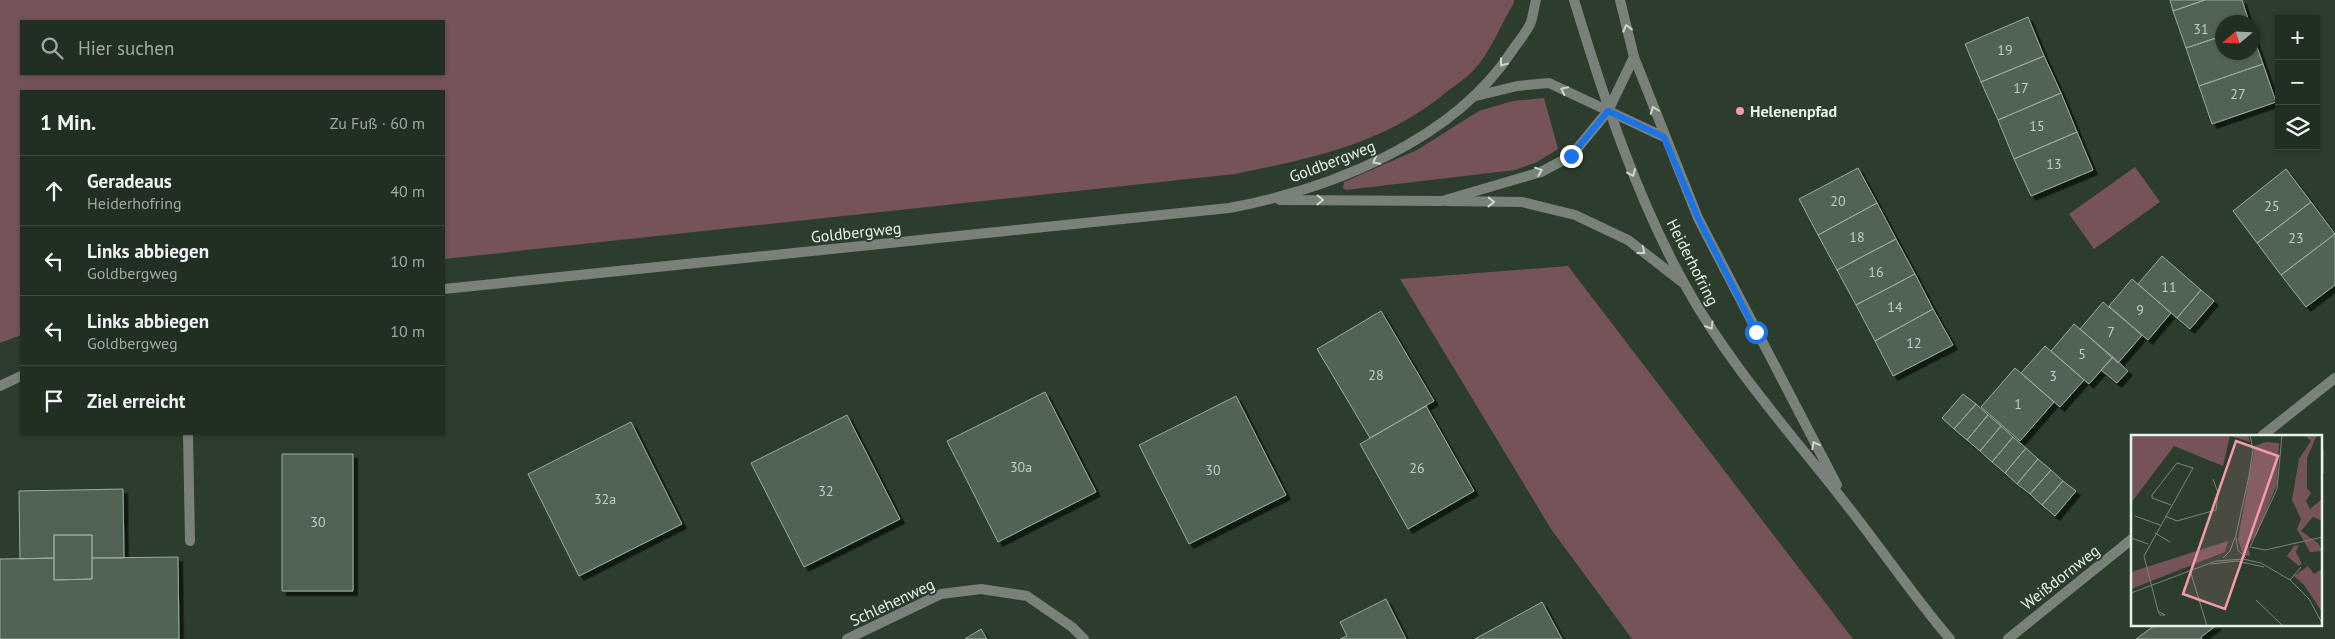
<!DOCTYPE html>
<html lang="de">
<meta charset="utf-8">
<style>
body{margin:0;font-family:"PT Sans",sans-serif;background:#2d3a2f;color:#f1f3f6}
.controls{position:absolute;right:15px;top:15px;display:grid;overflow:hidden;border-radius:0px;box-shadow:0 1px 4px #0004}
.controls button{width:45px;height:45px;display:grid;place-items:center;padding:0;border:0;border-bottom:1px solid #3e4a40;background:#212e22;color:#f1f3f6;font:25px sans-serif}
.compass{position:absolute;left:2215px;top:15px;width:45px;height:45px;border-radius:50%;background:#212e22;box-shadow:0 1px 4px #0004;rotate:251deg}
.stop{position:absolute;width:15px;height:15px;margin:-11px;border:4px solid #1a73e8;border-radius:50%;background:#fff}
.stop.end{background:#1a73e8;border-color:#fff;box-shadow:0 1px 5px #0008}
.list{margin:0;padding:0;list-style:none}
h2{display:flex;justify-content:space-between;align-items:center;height:65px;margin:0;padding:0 20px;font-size:21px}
h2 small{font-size:16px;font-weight:400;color:#a2a8a5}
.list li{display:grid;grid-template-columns:32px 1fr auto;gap:15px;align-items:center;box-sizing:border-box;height:70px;padding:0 20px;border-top:1px solid #3e4a40}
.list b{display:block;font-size:19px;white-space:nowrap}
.list p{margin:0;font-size:16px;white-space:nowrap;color:#a2a8a5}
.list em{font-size:16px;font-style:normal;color:#a2a8a5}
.icon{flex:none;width:28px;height:28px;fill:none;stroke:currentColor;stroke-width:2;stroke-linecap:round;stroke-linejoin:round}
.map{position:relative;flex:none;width:2335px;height:639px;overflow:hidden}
.search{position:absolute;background:#212e22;box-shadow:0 1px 4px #0004;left:20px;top:20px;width:425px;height:55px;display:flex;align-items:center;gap:12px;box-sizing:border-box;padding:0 18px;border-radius:0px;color:#a2a8a5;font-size:19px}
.panel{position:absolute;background:#212e22;box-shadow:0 1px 4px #0004;left:20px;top:90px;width:425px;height:345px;border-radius:0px}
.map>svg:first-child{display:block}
</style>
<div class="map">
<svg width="2335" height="639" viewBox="0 0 2335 639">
<defs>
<filter id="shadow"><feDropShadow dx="4.5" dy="4.5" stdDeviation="0" flood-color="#0009"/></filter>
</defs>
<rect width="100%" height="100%" fill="#2c3d2e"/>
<path fill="#755359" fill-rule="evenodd" d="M0,0H1514V3C1500,25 1491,52 1473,71C1466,78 1457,84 1449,90C1383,145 1316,157 1235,174L444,259V91H21V335L0,343ZM21,21H444V74H21Z
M1544,98L1558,149L1537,162L1515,170L1346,190L1343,188L1344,182L1417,150L1479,111L1513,101Z
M2135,167L2160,202L2094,249L2069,214Z
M1568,266L1853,639H1632L1551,529L1400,279Z"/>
<path fill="#516354" stroke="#98ac9b" filter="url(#shadow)" d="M2170,0H2205L2173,11Z
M2205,0H2242L2249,22H2222V36L2186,48L2173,11Z
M2028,17L2044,56L1981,82L1965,44Z
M2252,33L2263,64L2199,86L2186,48L2222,36V52H2252Z
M2044,56L2061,93L1998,120L1981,82Z
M2263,64L2276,102L2212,124L2199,86Z
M2061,93L2077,132L2014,159L1998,120Z
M2077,132L2093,170L2031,196L2014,159Z
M1858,168L1877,203L1818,235L1799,199Z
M2286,169L2311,202L2257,243L2233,211Z
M2311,202L2335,234L2281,275L2257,243Z
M1877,203L1896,239L1837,270L1818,235Z
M2335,234V285L2306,307L2281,275Z
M1896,239L1915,274L1856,305L1837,270Z
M2162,256L2201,290L2177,318L2138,284Z
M1915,274L1933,309L1875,341L1856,305Z
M2132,279L2171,313L2148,340L2109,306Z
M2201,290L2214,301L2190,329L2177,318Z
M2103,302L2142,335L2118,363L2080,329Z
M1933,309L1953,345L1893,376L1875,341Z
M1381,311L1434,401L1370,438L1317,349Z
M2074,324L2113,357L2089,384L2051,351Z
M2045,346L2084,380L2060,407L2021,373Z
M2113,357L2128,371L2117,383L2101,370Z
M2015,368L2054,402L2020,441L1981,407Z
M1045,392L1096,492L998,542L947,441Z
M1963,394L1976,404L1954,429L1942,418Z
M1236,396L1286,495L1189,544L1139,445Z
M1976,404L1988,415L1967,440L1954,429Z
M1426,406L1474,491L1408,529L1360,444Z
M847,415L900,519L804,567L751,463Z
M1988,415L2001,426L1980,451L1967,440Z
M631,422L682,524L579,576L528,474Z
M2001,426L2013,437L1992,462L1980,451Z
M2013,437L2026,448L2005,473L1992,462Z
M2026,448L2038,459L2017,484L2005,473Z
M282,454H353V591H282Z
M2038,459L2051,470L2030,494L2017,484Z
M2051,470L2063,481L2042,505L2030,494Z
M2063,481L2076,491L2055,516L2042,505Z
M123,489L124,558H92V535H54V558L20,559L19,491Z
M54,535H92V579L54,580Z
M178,557L179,639H0V559L54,558V580L92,579V558Z
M1386,599L1406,639H1340L1347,636L1340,622Z
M1542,602L1562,639H1475Z
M2155,625H2217L2201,637L2202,639H2136Z
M981,629L987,639H965Z"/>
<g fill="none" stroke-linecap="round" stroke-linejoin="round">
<path stroke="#79817a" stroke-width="10" d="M188,434L190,541"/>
<path stroke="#79817a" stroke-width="10" d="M1574,0C1604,98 1635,194 1685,285C1729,365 1790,432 1846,504C1881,548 1913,596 1950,639
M1634,57L1698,218L1837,485
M1476,96L1517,86L1549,83L1664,137
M1446,201L1522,202L1575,215L1628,240L1682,282
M2262,436L2335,378
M847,639L941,594L981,589L1027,596L1072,627L1084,639
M2008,639L2132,539"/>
<path stroke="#79817a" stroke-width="10" d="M1280,200L1442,201L1541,172L1571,156L1608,111L1634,57L1620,0
M444,289L1229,208C1331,189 1453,141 1512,51C1518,42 1527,32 1531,22C1533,16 1534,7 1536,0
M0,386L21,376"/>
</g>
<defs><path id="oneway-chevron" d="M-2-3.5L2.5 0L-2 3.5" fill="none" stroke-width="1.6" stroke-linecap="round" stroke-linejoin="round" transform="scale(1.25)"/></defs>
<g stroke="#ccd6cc">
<use href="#oneway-chevron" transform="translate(1627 28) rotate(-104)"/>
<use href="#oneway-chevron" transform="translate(1503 63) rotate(127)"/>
<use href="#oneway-chevron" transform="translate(1564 90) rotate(-154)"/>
<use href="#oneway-chevron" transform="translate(1654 110) rotate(-111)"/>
<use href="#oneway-chevron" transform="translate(1376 161) rotate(153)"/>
<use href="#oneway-chevron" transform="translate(1539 171) rotate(-21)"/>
<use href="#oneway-chevron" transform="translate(1632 173) rotate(66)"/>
<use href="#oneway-chevron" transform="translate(1320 200) rotate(1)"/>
<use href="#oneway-chevron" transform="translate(1491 202) rotate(1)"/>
<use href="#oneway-chevron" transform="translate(1642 251) rotate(38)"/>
<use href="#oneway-chevron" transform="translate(1710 326) rotate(59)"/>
<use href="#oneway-chevron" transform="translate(1815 445) rotate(-118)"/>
</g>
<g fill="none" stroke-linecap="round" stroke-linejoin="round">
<path stroke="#1a73e8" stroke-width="6" d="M1571,156L1608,111L1664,137L1698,218L1756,332"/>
</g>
<circle fill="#f39aab" stroke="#2c3d2e" stroke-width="2" cx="1740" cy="111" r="5"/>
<g text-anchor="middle" stroke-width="4" stroke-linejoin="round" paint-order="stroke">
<g font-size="14" fill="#c2cec3">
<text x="2201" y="34">31</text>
<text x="2005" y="55">19</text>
<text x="2021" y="93">17</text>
<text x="2238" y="99">27</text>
<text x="2037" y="131">15</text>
<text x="2054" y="169">13</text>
<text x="1838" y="206">20</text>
<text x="2272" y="211">25</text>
<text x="1857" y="242">18</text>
<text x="2296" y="243">23</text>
<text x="1876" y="277">16</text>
<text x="2169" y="292">11</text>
<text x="1895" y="312">14</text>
<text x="2140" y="315">9</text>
<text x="2111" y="337">7</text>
<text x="1914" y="348">12</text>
<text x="2082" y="359">5</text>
<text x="1376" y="380">28</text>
<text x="2053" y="381">3</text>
<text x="2018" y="409">1</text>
<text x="1021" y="472">30a</text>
<text x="1417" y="473">26</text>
<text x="1213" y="475">30</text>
<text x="826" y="496">32</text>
<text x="605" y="504">32a</text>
<text x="318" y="527">30</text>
</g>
<g font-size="16" font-weight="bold" fill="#e7f2e8" stroke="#2c3d2e" text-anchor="start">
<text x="1750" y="117">Helenenpfad</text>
</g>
<g font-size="16" fill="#e7f2e8" stroke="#2c3d2e">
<text transform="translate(1332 161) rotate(-21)" y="6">Goldbergweg</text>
<text transform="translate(856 232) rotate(-6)" y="6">Goldbergweg</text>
<text transform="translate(1693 262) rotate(63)" y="6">Heiderhofring</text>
<text transform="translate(2060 577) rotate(-38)" y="6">Weißdornweg</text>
<text transform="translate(892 602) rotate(-25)" y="6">Schlehenweg</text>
</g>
</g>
<g transform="translate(2131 435)">
<rect width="191" height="191" fill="#2c3d2e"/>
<path d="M0,0H117L119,7L99,1L92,31L43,11L0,68ZM174,0H186L176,23V54L180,58L175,66L179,74L191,64V86L182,82L170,96L187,108L191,116L179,117L166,94L170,84L161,65L168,24L180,6ZM135,7L148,8L146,49L126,99L117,109L119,121L112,120L107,104L124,11ZM97,106L94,117L0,154V137ZM168,110L165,117L171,129L168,131L156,121L163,111ZM177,131L183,139L191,134V177L173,150L163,141Z" fill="#755359"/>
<path fill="none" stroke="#778578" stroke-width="1" d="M151,0L146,54L119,112L134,115L192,102M192,14V38M40,70L21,63V60L46,28L62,33M4,81L29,90M34,81L46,86L85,75L87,58L82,44M24,98L39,107M0,103L17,109M105,103L107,115L115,123M92,123L99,116L105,100L118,41L122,15L119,0M80,129L106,126L133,132M59,135L76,191M159,145L170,132M0,158L85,126L112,124L130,128L159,145L178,164L192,190M125,165L152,191M27,176L34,180H29L27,176L13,121L62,33"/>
<path fill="#f39aab" fill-opacity="0.15" stroke="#f39aab" stroke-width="2.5" d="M105,6L147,21L94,174L52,159Z"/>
<rect width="191" height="191" fill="none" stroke="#e7f2e8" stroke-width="2.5"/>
</g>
</svg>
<div class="controls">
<button>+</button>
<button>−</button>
<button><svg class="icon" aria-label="layers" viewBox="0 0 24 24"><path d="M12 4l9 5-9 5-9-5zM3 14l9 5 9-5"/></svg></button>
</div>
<svg class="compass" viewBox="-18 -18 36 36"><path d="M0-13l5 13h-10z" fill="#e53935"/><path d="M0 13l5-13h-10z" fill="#a2a8a5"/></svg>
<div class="stop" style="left:1756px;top:332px"></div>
<div class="stop end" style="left:1571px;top:156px"></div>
<div class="search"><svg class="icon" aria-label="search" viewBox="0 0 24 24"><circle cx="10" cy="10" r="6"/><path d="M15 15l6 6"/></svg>Hier suchen</div>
<section class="panel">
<h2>1 Min.<small>Zu Fuß · 60 m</small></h2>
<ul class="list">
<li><svg class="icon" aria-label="ahead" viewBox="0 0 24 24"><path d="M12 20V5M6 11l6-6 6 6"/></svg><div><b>Geradeaus</b><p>Heiderhofring</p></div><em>40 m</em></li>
<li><svg class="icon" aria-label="left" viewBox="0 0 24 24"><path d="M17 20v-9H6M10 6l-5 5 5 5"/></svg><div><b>Links abbiegen</b><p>Goldbergweg</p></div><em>10 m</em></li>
<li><svg class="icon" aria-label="left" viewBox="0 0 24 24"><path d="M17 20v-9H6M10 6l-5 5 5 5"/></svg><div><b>Links abbiegen</b><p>Goldbergweg</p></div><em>10 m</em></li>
<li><svg class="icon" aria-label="arrive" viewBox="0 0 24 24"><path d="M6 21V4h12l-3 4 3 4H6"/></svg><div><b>Ziel erreicht</b></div></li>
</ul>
</section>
</div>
